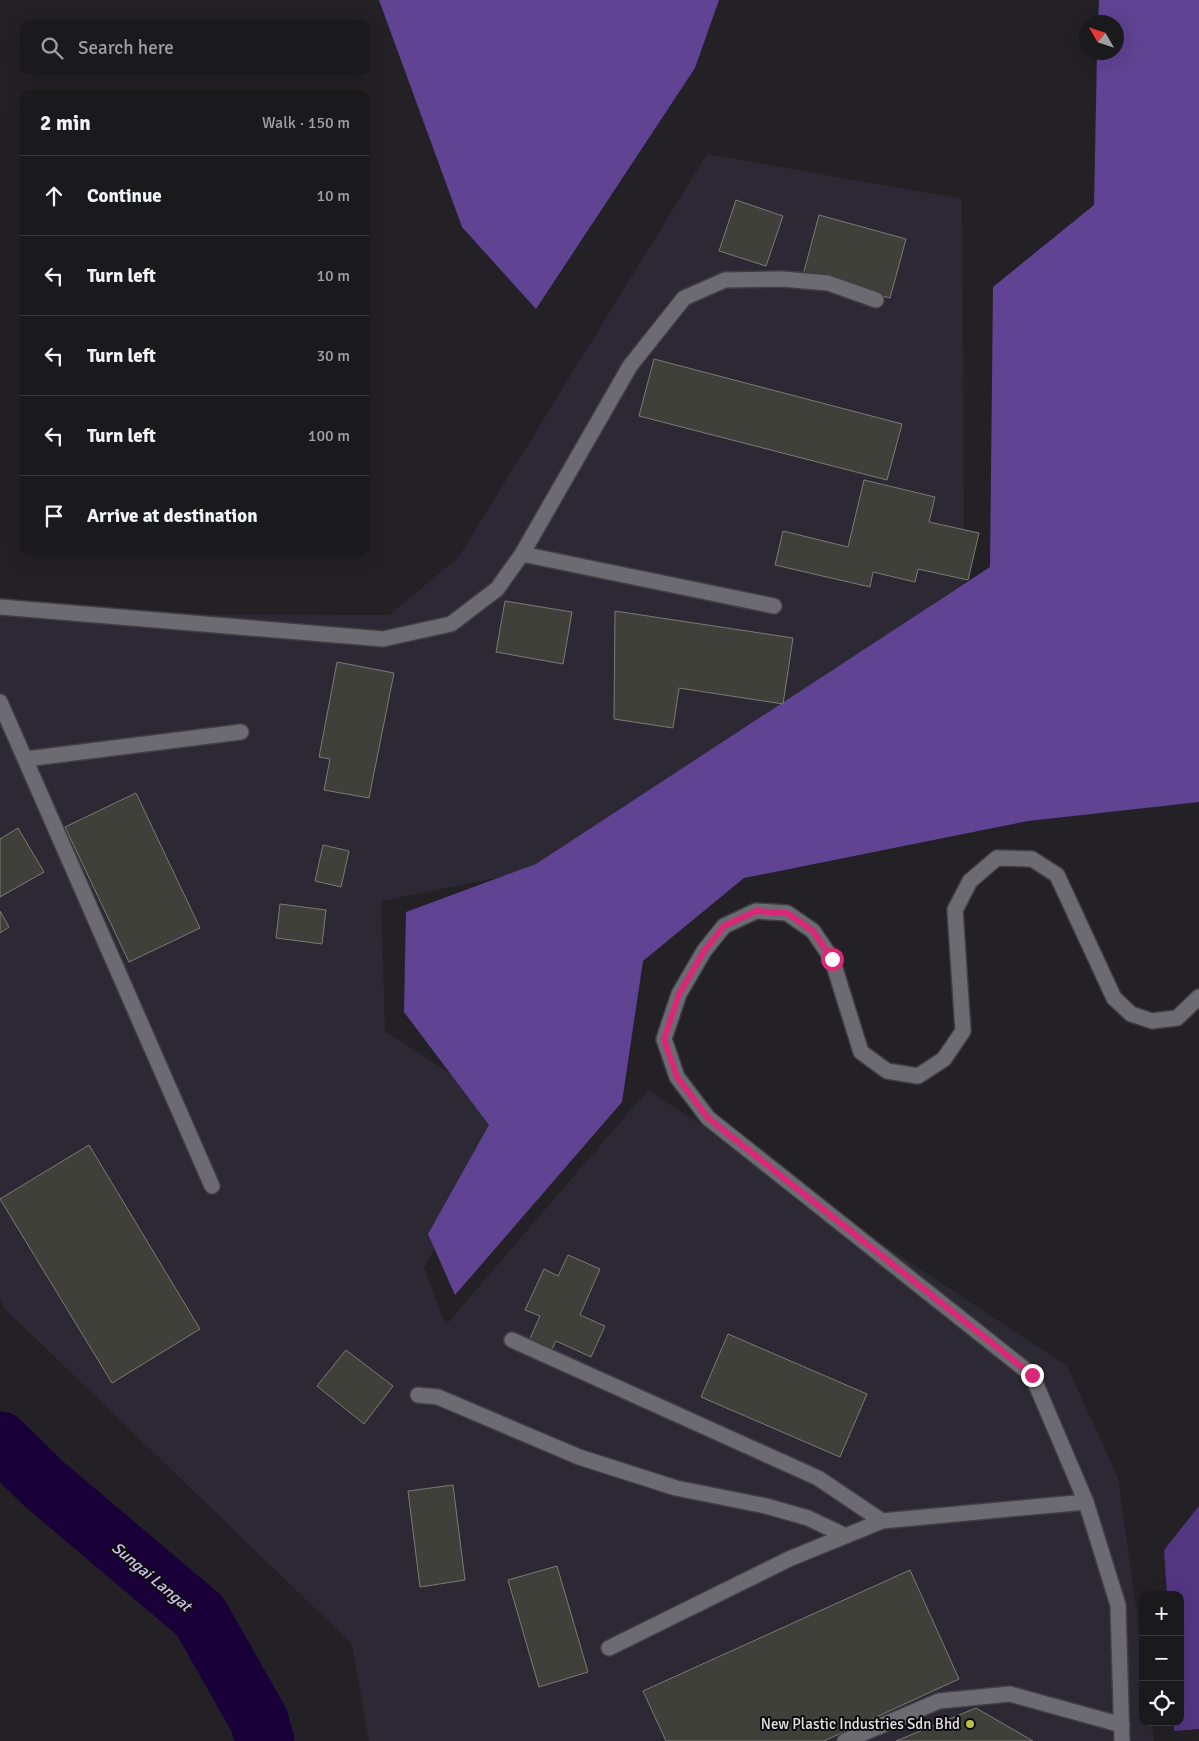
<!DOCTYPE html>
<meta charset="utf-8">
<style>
body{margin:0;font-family:Signika,sans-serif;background:#232225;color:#f1f3f6}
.controls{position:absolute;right:15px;bottom:15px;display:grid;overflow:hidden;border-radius:10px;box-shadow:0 5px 20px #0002}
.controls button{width:45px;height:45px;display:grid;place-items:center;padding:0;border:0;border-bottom:1px solid #38383b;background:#1a191c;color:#f1f3f6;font:25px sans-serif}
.compass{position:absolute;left:1079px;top:15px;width:45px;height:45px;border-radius:50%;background:#1a191c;box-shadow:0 5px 20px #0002;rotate:309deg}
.stop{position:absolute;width:15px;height:15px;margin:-11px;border:4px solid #db2777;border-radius:50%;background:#fff}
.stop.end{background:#db2777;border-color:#fff;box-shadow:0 1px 5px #0008}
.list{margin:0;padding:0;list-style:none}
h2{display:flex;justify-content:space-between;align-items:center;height:65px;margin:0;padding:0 20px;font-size:21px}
h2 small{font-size:16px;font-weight:400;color:#9fa0a3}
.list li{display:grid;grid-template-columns:32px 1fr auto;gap:15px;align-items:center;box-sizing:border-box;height:80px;padding:0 20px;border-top:1px solid #38383b}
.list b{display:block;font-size:19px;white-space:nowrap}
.list em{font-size:16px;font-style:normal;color:#9fa0a3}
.icon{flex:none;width:28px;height:28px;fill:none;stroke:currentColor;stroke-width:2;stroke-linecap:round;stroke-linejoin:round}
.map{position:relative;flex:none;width:1199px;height:1741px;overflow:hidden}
.search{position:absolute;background:#1a191c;box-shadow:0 5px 20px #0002;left:20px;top:20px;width:350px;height:55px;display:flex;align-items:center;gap:12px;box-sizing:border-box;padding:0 18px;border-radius:10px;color:#9fa0a3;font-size:19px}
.panel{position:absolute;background:#1a191c;box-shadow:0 5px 20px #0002;left:20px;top:90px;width:350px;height:465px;border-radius:10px}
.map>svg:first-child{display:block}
</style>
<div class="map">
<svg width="1199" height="1741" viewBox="0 0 1199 1741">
<rect width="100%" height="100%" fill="#232126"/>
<path fill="#2c2934" d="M707,154L962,199L964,583L540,869L381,901L385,1031L506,1110L424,1268L446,1325L648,1090L1067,1366L1118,1478L1143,1658V1722H1152L1154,1741H369L352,1644L4,1308L0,1299V614L389,615L458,558Z"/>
<path fill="#523680" d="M1199,1506V1729L1174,1731V1722H1180V1595H1167L1164,1550Z"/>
<path fill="#614393" d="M379,0H719L695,68L536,309L462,227Z
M1099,0H1199V802L1028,821L744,878L643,961L622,1102L455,1295L428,1234L489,1125L404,1012L406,912L536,864L990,567L993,287L1094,205L1097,53L1116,52V22H1098Z"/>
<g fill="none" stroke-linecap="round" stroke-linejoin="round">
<path stroke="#1a0038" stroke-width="59" d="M0,1441L44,1484L200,1616L259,1720L265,1741"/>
</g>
<path fill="#3f403a" stroke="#7b7b75" d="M736,200L783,216L766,266L719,251Z
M819,215L906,239L890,298L803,275Z
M654,359L902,424L887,480L639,416Z
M864,480L935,497L929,522L979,533L968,580L918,569L915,582L873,572L870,587L775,565L783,531L848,547Z
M505,601L572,612L563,664L496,652Z
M615,611L793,638L783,704L679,688L673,728L614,719Z
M337,662L394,673L369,798L324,790L330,759L319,757Z
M136,793L200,928L129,962L65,827Z
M18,828L44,872L0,897V839Z
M323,845L349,851L341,887L315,881Z
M280,904L326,910L322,944L276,938Z
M0,911L9,927L0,933Z
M89,1145L200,1329L112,1383L0,1199Z
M568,1255L600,1269L580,1315L605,1326L591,1357L556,1341L550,1353L528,1343L540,1316L525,1310L544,1269L558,1276Z
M728,1334L867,1394L840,1457L701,1397Z
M346,1350L393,1386L364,1424L317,1386Z
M453,1485L465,1580L420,1587L408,1491Z
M557,1566L588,1672L539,1687L508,1580Z
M910,1570L959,1679L824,1741H666L643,1691Z
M976,1708L1033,1741H896Z"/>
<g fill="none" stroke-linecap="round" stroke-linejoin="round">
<defs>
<path id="minor" d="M522,554L774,606
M0,607L383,639L451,624L497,589L522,554L630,366L684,298L725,280L782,279L828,283L876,300
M0,702L212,1186
M26,759L241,732
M512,1340L818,1478L882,1521L1086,1502
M418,1395L438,1397L579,1457L676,1488L766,1506L808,1518L846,1536
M609,1648L789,1559L882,1521
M845,1741L939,1701L1010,1694L1122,1725
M1122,1741L1118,1605L1086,1502L1032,1375L708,1118L677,1077L664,1039L679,994L704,951L724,926L756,911L787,913L813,931L832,959L861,1052L887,1071L918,1076L944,1059L963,1031L955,910L970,881L997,858L1032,859L1057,875L1114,998L1131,1014L1152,1021L1177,1018L1199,997"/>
</defs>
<use href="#minor" stroke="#403f43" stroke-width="18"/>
<use href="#minor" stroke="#6d6b72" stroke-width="15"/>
</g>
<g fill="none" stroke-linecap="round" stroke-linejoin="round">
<path stroke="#db2777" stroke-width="6" d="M832,959L813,931L787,913L756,911L724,926L704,951L679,994L664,1039L677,1077L708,1118L1032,1375"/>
</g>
<circle fill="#bac045" stroke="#0c0b0d" stroke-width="2" cx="970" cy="1724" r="5"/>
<g text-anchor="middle" stroke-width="4" stroke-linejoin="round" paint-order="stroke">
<g font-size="15" fill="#e3e2e6" stroke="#0c0b0d" text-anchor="end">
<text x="960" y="1729">New Plastic Industries Sdn Bhd</text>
</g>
<g font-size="16" font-style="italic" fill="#d0c3ef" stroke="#0c0b0d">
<text transform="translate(152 1576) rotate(40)" y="6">Sungai Langat</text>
</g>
</g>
</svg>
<div class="controls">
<button>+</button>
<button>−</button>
<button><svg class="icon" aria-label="locate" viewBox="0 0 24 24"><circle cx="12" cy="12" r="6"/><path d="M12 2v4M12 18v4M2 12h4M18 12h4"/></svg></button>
</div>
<svg class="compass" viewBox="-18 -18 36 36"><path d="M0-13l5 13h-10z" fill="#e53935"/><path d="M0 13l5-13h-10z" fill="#9fa0a3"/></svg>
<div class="stop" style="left:832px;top:959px"></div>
<div class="stop end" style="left:1032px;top:1375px"></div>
<div class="search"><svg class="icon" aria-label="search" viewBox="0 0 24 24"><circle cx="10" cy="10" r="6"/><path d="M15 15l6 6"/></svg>Search here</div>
<section class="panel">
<h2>2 min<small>Walk · 150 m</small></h2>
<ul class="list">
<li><svg class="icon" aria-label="ahead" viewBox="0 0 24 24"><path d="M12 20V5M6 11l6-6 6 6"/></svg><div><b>Continue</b></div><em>10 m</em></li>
<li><svg class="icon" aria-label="left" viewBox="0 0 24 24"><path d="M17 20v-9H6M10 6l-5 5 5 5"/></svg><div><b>Turn left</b></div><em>10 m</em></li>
<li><svg class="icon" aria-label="left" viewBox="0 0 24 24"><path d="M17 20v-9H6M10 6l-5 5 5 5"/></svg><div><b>Turn left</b></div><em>30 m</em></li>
<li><svg class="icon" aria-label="left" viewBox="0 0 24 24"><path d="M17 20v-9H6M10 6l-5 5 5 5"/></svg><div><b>Turn left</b></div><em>100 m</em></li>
<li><svg class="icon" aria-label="arrive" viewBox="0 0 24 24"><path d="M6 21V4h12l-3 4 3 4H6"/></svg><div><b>Arrive at destination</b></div></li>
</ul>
</section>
</div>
